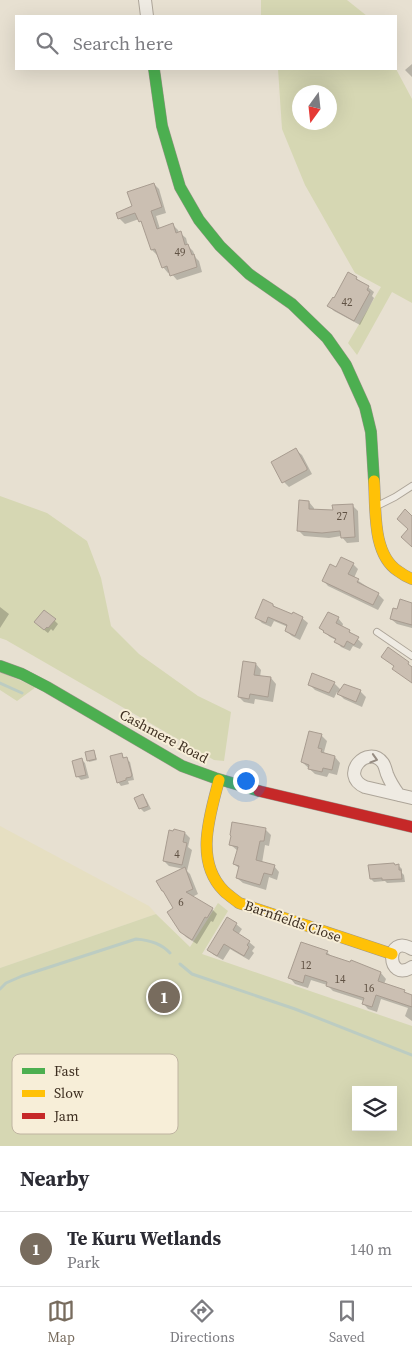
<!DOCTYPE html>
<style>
body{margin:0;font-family:"Source Serif 4",serif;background:#f7f7f7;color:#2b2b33}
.controls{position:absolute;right:15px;bottom:15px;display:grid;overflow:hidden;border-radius:0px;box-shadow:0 5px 20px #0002}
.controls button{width:45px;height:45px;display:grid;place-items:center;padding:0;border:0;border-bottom:1px solid #e1e1e2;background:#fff;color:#2b2b33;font:25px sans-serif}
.compass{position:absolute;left:292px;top:85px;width:45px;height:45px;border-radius:50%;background:#fff;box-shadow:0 5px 20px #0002;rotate:195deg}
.you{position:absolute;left:245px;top:780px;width:18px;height:18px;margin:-12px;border:4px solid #fff;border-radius:50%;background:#1a73e8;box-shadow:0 0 0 8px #1a73e833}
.badge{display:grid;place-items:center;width:32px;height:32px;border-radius:50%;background:#786c5e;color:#fff;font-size:16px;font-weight:700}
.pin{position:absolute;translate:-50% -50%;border:2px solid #fff;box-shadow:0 1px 5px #0006}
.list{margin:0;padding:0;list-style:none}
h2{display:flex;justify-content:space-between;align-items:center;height:65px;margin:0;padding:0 20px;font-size:21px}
h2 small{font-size:16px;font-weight:400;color:#7c7c81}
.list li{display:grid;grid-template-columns:32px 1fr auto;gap:15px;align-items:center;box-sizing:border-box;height:75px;padding:0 20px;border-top:1px solid #e1e1e2}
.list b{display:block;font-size:19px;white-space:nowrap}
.list p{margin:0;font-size:16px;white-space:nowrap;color:#7c7c81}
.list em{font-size:16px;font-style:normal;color:#7c7c81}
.icon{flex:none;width:28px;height:28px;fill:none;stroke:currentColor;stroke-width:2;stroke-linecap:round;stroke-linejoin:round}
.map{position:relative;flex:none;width:412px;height:1146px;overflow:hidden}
.search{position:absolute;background:#fff;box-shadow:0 5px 20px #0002;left:15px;right:15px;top:15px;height:55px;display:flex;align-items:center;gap:12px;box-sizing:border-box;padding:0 18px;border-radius:0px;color:#7c7c81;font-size:19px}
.sheet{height:140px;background:#fff}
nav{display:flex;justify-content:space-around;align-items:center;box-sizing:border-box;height:70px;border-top:1px solid #e1e1e2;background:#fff;font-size:14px;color:#7c7c81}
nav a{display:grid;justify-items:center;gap:2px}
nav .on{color:#786c5e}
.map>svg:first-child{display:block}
</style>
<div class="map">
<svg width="412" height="1146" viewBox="0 0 412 1146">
<rect width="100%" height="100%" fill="#e7e0d1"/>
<path fill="#e6dfc2" d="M0,826L149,906L156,914L0,968Z"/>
<path fill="#d6d7b3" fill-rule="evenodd" d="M261,0H347L367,16H261Z
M278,69H396L412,99V303L392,292L357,355L348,343L381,287L355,273L305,185L282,129ZM300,92H330V122H300Z
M0,496L47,513L87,541L101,578L111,626L139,654L198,696L231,712L224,761L214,760L6,640L0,638Z
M0,672L36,687L17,701L0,690Z
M218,903L228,911L202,954L412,1026V1146H0V968L156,914L190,947ZM356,1090H393V1127H356Z"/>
<path fill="#0003" d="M412,64V77L405,70Z
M154,184L159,189L166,213L156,216L160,229L173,225L178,230L179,233H180L186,238L188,246L193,251L196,258L199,261L202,272L177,280L170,272L168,273L163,267L157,255L152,250L144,226L139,219L125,224L119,218L117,213L133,207Z
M356,278L374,292L372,296L374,298L360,325L334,311L329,306Z
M296,450L302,455L312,474L289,487L284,482Z
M309,502L314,508V510L334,511L352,505L358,511L359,542L347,543L341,536L329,538L304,536L299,531Z
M353,564L358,569L354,578L378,594L384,600L378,610L328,586L323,580L337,569Z
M412,604V628L397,624L391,619L398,610Z
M273,605L277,609L302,618L308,623L300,640L292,636L286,631L288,627L274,621L271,627L262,623L257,618Z
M0,607L9,614L0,628Z
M45,611L58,624L53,631L51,629L48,633L39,626Z
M338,618L343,624L342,627L349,631L363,644L360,649L353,646L350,651L341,647L336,641V640L330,637L320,628Z
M256,664L261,670L260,677L271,678L276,684L273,702L255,699L254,704L244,702L239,697Z
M334,683L341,690L345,685L361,692L366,697L362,707L344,699L337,692L334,698L315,690L309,684Z
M321,735L327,741L324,752L326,755L335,757L340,763L337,775L329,773L327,777L315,774L302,762Z
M94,751L97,760L89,762L88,760Z
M121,755L130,762L134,780L128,781L129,784L121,786L118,782Z
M82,760L85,763L89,778L81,780L77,776Z
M143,796L146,799L151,809L144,812L140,808Z
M266,830L271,835L269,846L265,845L262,863L274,866L279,872L277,880L269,877L266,890L243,883L237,878L240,869L234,864L238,851L231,845Z
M185,833L190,838L188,847L192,850L187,871L190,874L198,894L192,897L212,909L217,914L213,922L211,921L197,944L186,937L181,931L175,909L167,895L163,891L184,869L169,866L164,861Z
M398,865L402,869V873L404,875L405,882L387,883L385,881L374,882L371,879Z
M236,924L242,929L238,935L249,942L255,947L252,951L254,953L249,960L230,949L223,960L214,955L208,950Z
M327,952L333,958L381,973L386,979L384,984L404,991L409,995L412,996V1021L405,1016L408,1008L381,999L377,1012L368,1009L363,1003L364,1001L333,991L327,985L311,980L308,988L295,984L290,978Z"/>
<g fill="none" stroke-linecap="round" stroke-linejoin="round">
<path stroke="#bcccc2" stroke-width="3" d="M0,683L22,693
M180,964L192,974L295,1009L412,1055
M0,989L6,983L22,976L136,939C148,940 162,944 170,953"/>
</g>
<path fill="#cbbfb2" stroke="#a89c90" d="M154,183L162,207L151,211L157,229L173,223L176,233L181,231L185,245L188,244L192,255L194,254L197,267L170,276L167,266L162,268L155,249L151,250L141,221L139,222L135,213L118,219L116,213L132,206L127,192Z
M348,272L357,277L356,279L369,286L367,290L370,292L354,321L327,306L333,297L334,298Z
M296,448L307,468V470L282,483L271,462Z
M299,500L309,501V509L333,510L332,505L353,504L355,537L341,538L340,531L322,533L297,531Z
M405,509L412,516V547L401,537L408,529L397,519Z
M341,557L354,563L348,574L359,579L357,582L379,593L373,605L322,581L330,564L336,567Z
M263,599L273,604V606L292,614L293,612L303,617L295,636L285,631L287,625L268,617L266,623L255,618Z
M400,599L412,603V625L390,619L393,608L397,609Z
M44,610L56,619L48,628L47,627L44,630L34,622Z
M328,612L339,617L336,623L350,630L349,632L359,637L354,645L347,641L344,647L334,642L336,639L323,632L324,631L319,628Z
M388,647L409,662L408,664L412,667V683L392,669L394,666L381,657Z
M243,661L256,663L254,675L271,677L268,697L250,694L249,699L238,697Z
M312,673L335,682L329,693L308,685Z
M344,684L361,690L356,702L337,694Z
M309,731L322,734L318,748L322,749L321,752L335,756L332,770L323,768L322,772L308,769L309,765L301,762Z
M94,750L96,759L87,761L85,752Z
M122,753L123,758L127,757L132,775L131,777L126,778V780L117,783L110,756Z
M82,758L86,775L76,777L72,761Z
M143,794L148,806L139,809L134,798Z
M232,822L266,828L264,841H260L256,860L275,865L272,875L264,873L260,885L236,878L239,866L233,864L238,847L229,845L231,836L230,835Z
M174,829L185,832L183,842L187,843L182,865L163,861L169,830L173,831Z
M394,863L395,865L399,864V870H401L402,879L382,880V878L370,879L368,865Z
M185,867L193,889L186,892L213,908L207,918L205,917L192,940L180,932L167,912L173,908L163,891H162L156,881Z
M227,917L237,923L233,930L250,941L247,945L249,947L244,956L224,944L217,956L207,950Z
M301,942L328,951L326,954L350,962L351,960L381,972L378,981L405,990L404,992L412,995V1007L376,995L372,1007L362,1004L364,998L326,986L327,982L305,975L303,983L288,978Z"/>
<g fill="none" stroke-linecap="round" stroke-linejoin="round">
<defs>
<path id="lane" d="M379,505L395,497L412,486
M377,632L412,656"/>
<path id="street" d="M145,0L147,16
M399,795C394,788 390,782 387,774C386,771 385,766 383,763C368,743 338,775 365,787L412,798
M412,949C385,932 386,984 412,967"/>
<path id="fast" d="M154,69L162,126L180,187L199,220L220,246L249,274L292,304L327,338L346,365L365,407L371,432L374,481
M0,666L22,674L47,687L182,766L215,778L259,791"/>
<path id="slow" d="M374,481C376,509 372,554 398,571C402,574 407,577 412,579
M219,780C210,815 194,861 224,891C228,895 234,899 239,903L392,954"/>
<path id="jam" d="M259,791L412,827"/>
</defs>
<use href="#lane" stroke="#ada599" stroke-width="8"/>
<use href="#street" stroke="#ada599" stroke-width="14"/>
<use href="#fast" stroke="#9c958a" stroke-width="12"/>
<use href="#slow" stroke="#9c958a" stroke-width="12"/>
<use href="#jam" stroke="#9c958a" stroke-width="12"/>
<use href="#lane" stroke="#efebe3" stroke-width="6"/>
<use href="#street" stroke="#efebe3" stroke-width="12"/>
<use href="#fast" stroke="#4caf50" stroke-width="11"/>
<use href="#slow" stroke="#ffc107" stroke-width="11"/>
<use href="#jam" stroke="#c62828" stroke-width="11"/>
</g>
<defs><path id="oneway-chevron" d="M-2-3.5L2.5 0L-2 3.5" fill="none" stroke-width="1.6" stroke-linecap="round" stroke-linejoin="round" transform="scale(1.25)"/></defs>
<use stroke="#968c82" href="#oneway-chevron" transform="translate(374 759) rotate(17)"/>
<g text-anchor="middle" stroke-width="4" stroke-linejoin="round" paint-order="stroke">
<g font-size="11" fill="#605244">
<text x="180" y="256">49</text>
<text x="347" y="306">42</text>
<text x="342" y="520">27</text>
<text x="177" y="858">4</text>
<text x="181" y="906">6</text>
<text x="306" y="969">12</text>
<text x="340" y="983">14</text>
<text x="369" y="992">16</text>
</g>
<g font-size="14" fill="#3d2e20" stroke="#f7eed8">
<text transform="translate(164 736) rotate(28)" y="5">Cashmere Road</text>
<text transform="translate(293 921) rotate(19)" y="5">Barnfields Close</text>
</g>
</g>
<rect x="12" y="1054" width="166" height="80" rx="8" fill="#f7eed8" stroke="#bfb4a1" stroke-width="1"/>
<rect x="22" y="1068" width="23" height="6" fill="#4caf50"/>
<rect x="22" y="1090" width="23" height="7" fill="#ffc107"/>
<rect x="22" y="1113" width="23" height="6" fill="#c62828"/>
<g font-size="14" fill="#3d2e20">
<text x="54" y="1076">Fast</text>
<text x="54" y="1098">Slow</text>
<text x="54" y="1121">Jam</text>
</g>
</svg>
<div class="controls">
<button><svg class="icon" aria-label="layers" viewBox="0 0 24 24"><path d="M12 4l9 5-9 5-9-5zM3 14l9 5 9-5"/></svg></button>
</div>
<svg class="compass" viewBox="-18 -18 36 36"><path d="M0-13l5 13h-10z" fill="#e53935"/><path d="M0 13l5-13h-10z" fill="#7c7c81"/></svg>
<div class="you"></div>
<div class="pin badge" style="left:164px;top:997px">1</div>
<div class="search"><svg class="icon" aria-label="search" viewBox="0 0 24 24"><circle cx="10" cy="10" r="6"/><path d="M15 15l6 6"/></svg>Search here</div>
</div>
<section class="sheet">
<h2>Nearby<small></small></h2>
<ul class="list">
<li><span class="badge">1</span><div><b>Te Kuru Wetlands</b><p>Park</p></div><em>140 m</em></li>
</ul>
</section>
<nav>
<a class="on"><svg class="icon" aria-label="map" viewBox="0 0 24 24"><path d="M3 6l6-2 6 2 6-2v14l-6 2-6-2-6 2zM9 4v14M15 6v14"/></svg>Map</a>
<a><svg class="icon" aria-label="directions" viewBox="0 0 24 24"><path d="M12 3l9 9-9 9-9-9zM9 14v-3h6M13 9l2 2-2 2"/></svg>Directions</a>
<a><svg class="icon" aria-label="saved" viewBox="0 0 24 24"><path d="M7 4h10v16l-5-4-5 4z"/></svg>Saved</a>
</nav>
